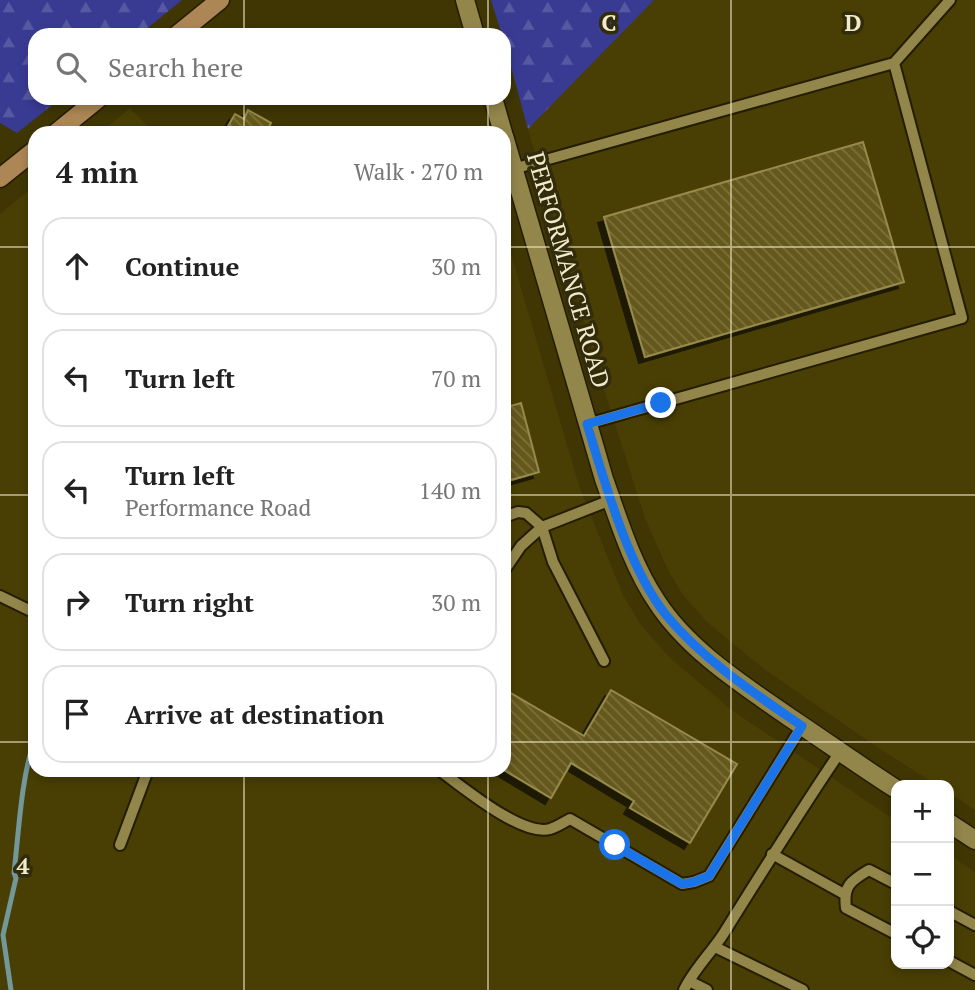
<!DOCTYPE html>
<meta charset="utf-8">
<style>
body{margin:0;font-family:"PT Serif",serif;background:#f6f6f6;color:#222}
.controls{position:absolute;right:21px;bottom:21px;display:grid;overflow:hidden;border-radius:14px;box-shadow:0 4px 10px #0003}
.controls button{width:63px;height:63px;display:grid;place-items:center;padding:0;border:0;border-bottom:2px solid #e0e0e0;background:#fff;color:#222;font:35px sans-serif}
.stop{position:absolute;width:21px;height:21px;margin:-16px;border:5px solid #1a73e8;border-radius:50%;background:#fff}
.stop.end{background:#1a73e8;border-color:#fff;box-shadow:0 2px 7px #0008}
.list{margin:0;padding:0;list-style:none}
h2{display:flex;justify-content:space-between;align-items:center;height:91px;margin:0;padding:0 28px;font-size:30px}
h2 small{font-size:23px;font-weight:400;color:#767676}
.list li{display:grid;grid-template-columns:46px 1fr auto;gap:21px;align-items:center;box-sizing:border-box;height:98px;margin:0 14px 14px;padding:0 14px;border:2px solid #e0e0e0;border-radius:21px}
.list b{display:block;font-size:26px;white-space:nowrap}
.list p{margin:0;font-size:23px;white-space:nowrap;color:#767676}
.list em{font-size:23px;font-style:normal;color:#767676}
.icon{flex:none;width:38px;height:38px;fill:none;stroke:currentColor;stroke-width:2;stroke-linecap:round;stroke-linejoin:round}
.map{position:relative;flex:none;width:975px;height:990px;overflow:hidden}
.search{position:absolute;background:#fff;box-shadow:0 4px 10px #0003;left:28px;top:28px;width:483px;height:77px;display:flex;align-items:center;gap:18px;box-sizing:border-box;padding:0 24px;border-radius:21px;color:#767676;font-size:26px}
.panel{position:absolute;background:#fff;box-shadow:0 4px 10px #0003;left:28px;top:126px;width:483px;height:651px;border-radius:21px}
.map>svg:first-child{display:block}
</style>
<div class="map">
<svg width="975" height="990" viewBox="0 0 975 990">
<defs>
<pattern id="forest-firs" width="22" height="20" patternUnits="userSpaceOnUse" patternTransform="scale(1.75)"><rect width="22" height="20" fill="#393b93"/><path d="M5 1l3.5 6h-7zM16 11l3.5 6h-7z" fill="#5658a1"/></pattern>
<pattern id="building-back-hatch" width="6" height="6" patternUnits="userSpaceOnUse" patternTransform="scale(1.75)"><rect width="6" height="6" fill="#65591b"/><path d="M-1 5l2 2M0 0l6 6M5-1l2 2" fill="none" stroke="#7c713b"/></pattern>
<filter id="shadow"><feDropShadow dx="-6" dy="6" stdDeviation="0" flood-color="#0009"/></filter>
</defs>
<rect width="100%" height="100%" fill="#3f3604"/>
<path fill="#493f04" d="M654,0H975V810L949,793V785H937L880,749L764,669L706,621L683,595L668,570L645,518L601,380L528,129Z
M130,108L154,133H100Z
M35,185V770H504V230L580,489L623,595L641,625L670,658L733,711L896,821V964H949V855L975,872V990H0V214Z"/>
<path fill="url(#forest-firs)" d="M0,0H182L139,35H35V98H61L17,133L0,123Z
M491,0H654L528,129L504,41V35H502Z"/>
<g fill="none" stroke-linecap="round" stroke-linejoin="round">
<path stroke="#729899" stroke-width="5" d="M11,990L3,935L16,878L14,873C19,830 21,778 35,738"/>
</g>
<path fill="url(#building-back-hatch)" stroke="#978a4e" stroke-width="2" filter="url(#shadow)" d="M248,110L271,123L266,133H236L227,128L235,114L244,119Z
M863,142L904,282L645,357L604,217Z
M521,403L539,472L504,482V408Z
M504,689L584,736L611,690L737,764L690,843L630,808L634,801L571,763L551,798L504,770Z"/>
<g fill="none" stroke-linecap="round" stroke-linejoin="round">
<defs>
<path id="lane" d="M894,63L950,0
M513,169L894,63L962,318L587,424
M504,517L518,512L526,513L542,527L553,562L604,661
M504,571L521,546L542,527L611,500
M0,596L35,613
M439,770C463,787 522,837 550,829C557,827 564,822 570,819L682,884L694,882L709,876L802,726
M120,845L148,770
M772,854L844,894
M896,884L869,870C851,881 843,885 846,908L896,934
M949,911L975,925
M715,947L803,990
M949,961L975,975
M689,981L707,990
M684,990C694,969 712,952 724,933C762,872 800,811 840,752"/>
<path id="street" d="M465,0L475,35
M493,98L503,133
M504,136L604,479C619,521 632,565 657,602C688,650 743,685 789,717C825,741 860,766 896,789
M949,823L975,840"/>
<path id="secondary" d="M177,35L220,0
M56,133L99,98
M0,178L35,150"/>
</defs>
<use href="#lane" stroke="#241d00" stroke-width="14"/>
<use href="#street" stroke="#241d00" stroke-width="21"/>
<use href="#secondary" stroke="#241d00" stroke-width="21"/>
<use href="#lane" stroke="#93864b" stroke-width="10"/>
<use href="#street" stroke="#93864b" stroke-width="18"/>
<use href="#secondary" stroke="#ac8655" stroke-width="18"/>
</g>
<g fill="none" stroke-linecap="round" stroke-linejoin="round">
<path stroke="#1a73e8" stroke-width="9" d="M615,845L682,884L694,882L709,876L802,726C754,693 703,660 666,615C628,567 605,483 587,424L661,403"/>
</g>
<path fill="none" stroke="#f1ebcc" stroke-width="2" stroke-opacity="0.55" d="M244,0V35M488,0V35M731,0V990M244,98V133M488,98V133M0,247H35M504,247H975M0,495H35M504,495H975M0,742H35M504,742H975M244,770V990M488,770V990"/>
<g text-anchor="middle" stroke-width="7" stroke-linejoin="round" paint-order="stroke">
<g font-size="24" fill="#f1ebcc" stroke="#332c0c">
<text transform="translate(568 270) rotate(74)" y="8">PERFORMANCE ROAD</text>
</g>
</g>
<g font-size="23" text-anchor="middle" font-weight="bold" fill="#f1ebcc" stroke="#332c0c" stroke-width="7" stroke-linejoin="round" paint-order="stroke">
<text x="609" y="31">C</text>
<text x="853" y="31">D</text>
<text x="23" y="874">4</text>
</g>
</svg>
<div class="controls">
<button>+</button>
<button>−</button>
<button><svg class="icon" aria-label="locate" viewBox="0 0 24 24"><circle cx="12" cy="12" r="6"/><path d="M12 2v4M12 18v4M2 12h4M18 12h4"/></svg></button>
</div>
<div class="stop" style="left:615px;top:845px"></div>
<div class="stop end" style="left:661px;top:403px"></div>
<div class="search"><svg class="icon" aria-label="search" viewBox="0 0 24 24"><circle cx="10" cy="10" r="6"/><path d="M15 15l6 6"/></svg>Search here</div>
<section class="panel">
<h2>4 min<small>Walk · 270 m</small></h2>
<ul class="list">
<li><svg class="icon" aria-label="ahead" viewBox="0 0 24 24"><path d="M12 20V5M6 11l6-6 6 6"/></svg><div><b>Continue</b></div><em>30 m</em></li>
<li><svg class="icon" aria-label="left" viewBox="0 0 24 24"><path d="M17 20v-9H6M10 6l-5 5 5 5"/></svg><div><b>Turn left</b></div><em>70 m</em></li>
<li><svg class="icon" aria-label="left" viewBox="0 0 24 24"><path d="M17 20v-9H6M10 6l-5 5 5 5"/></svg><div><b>Turn left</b><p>Performance Road</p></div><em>140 m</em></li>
<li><svg class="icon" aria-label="right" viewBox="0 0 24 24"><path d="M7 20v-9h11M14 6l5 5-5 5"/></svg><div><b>Turn right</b></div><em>30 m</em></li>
<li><svg class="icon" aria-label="arrive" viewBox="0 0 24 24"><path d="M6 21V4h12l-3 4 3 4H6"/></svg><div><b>Arrive at destination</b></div></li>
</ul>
</section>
</div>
